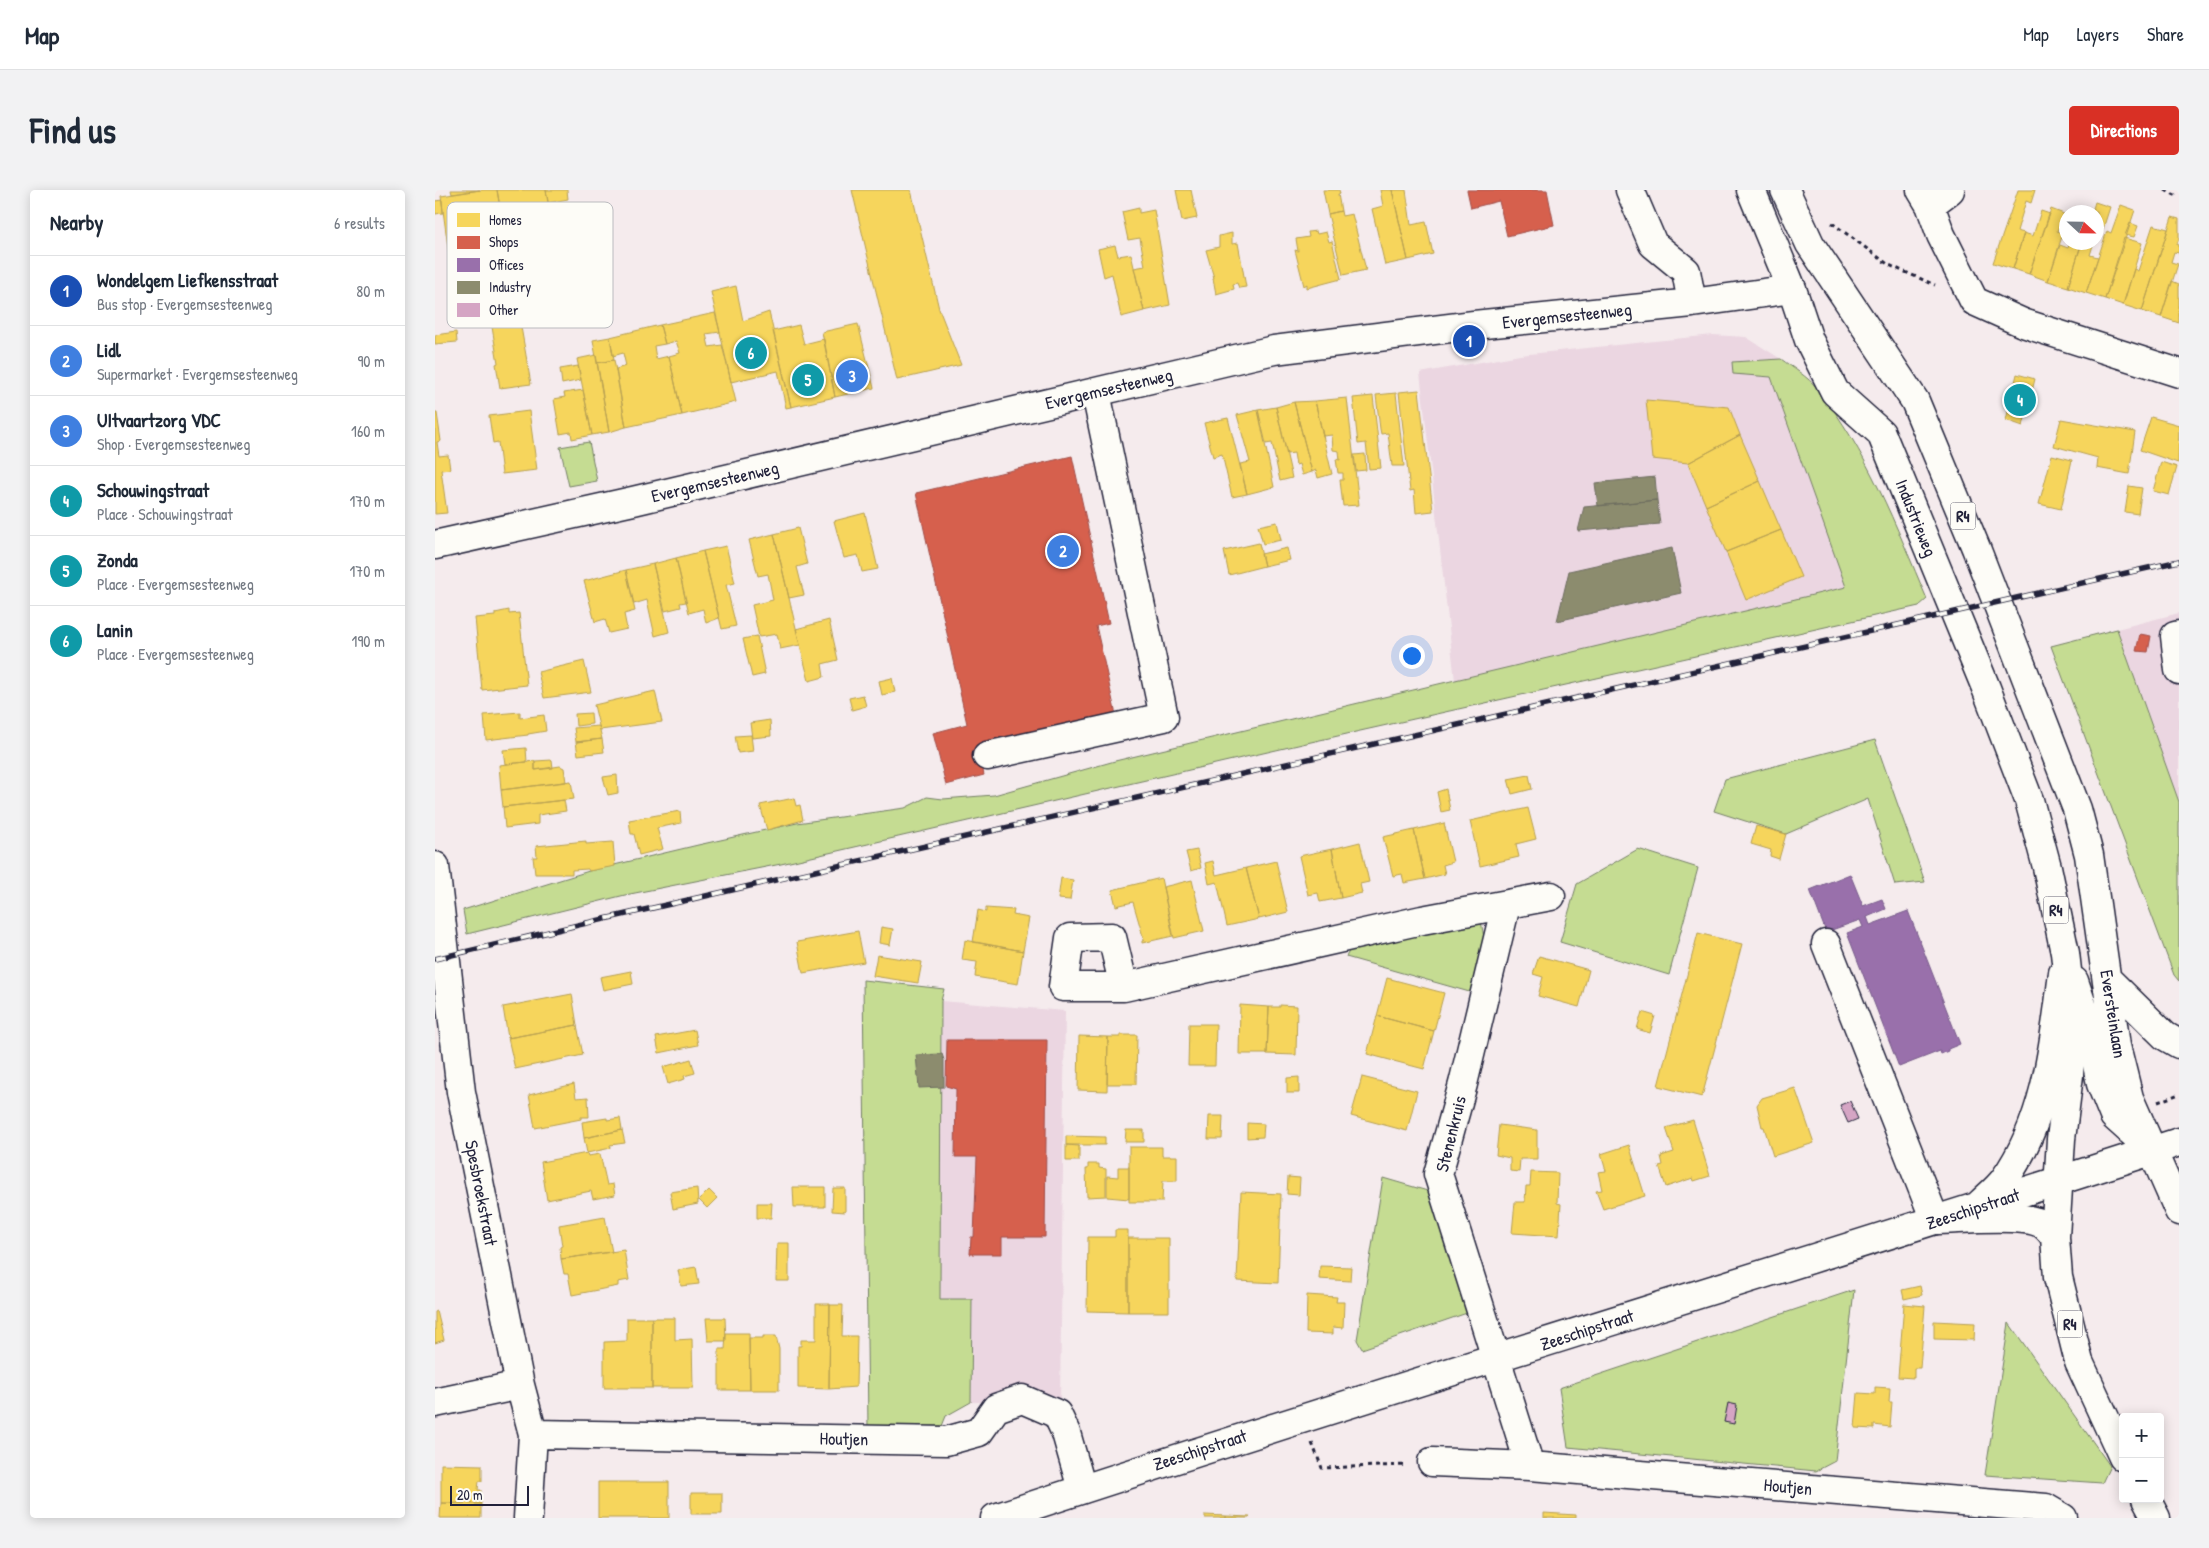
<!DOCTYPE html>
<meta charset="utf-8">
<style>
body{margin:0;font-family:"Patrick Hand",sans-serif;background:#f2f2f3;color:#1f2937}
.controls{position:absolute;right:15px;bottom:15px;display:grid;overflow:hidden;border-radius:5px;box-shadow:0 2px 12px #0003}
.controls button{width:45px;height:45px;display:grid;place-items:center;padding:0;border:0;border-bottom:1px solid #e0e1e3;background:#fff;color:#1f2937;font:25px sans-serif}
.compass{position:absolute;left:1624px;top:15px;width:45px;height:45px;border-radius:50%;background:#fff;box-shadow:0 2px 12px #0003;rotate:112deg}
.scale{position:absolute;left:15px;bottom:12px;width:79px;box-sizing:border-box;padding-left:5px;border:2px solid #22223b;border-top:0;font-size:14px;line-height:18px;white-space:nowrap;color:#22223b;-webkit-text-stroke:4px #fdfcf7;paint-order:stroke}
.you{position:absolute;left:976px;top:465px;width:18px;height:18px;margin:-12px;border:4px solid #fff;border-radius:50%;background:#1a73e8;box-shadow:0 0 0 8px #1a73e833}
.badge{display:grid;place-items:center;width:32px;height:32px;border-radius:50%;background:#d93025;color:#fff;font-size:16px;font-weight:700}
.pin{position:absolute;translate:-50% -50%;border:2px solid #fff;box-shadow:0 1px 5px #0006}
.list{margin:0;padding:0;list-style:none}
h2{display:flex;justify-content:space-between;align-items:center;height:65px;margin:0;padding:0 20px;font-size:21px}
h2 small{font-size:16px;font-weight:400;color:#747a83}
.list li{display:grid;grid-template-columns:32px 1fr auto;gap:15px;align-items:center;box-sizing:border-box;height:70px;padding:0 20px;border-top:1px solid #e0e1e3}
.list b{display:block;font-size:19px;white-space:nowrap}
.list p{margin:0;font-size:16px;white-space:nowrap;color:#747a83}
.list em{font-size:16px;font-style:normal;color:#747a83}
.map{position:relative;flex:none;width:1744px;height:1328px;overflow:hidden;border-radius:5px}
header{display:flex;align-items:center;gap:30px;box-sizing:border-box;height:70px;padding:0 25px;background:#fff;border-bottom:1px solid #e0e1e3}
header strong{font-size:24px}
nav{display:flex;gap:28px;margin-inline-start:auto;font-size:18px}
.intro{display:flex;align-items:center;justify-content:space-between;box-sizing:border-box;height:120px;padding:0 30px}
h1{margin:0;font-size:35px}
.button{padding:12px 22px;border-radius:5px;background:#d93025;color:#fff;font-size:18px;font-weight:700}
main{display:flex;gap:30px;padding:0 30px}
aside{flex:1;background:#fff;border-radius:5px;box-shadow:0 2px 12px #0003}
.map>svg:first-child{display:block}
</style>
<header>
<strong>Map</strong>
<nav><a>Map</a><a>Layers</a><a>Share</a></nav>
</header>
<div class="intro"><h1>Find us</h1><a class="button">Directions</a></div>
<main>
<aside>
<h2>Nearby<small>6 results</small></h2>
<ul class="list">
<li><span class="badge" style="background:#1a4fb4">1</span><div><b>Wondelgem Liefkensstraat</b><p>Bus stop · Evergemsesteenweg</p></div><em>80 m</em></li>
<li><span class="badge" style="background:#3f7fe0">2</span><div><b>Lidl</b><p>Supermarket · Evergemsesteenweg</p></div><em>90 m</em></li>
<li><span class="badge" style="background:#3f7fe0">3</span><div><b>UItvaartzorg VDC</b><p>Shop · Evergemsesteenweg</p></div><em>160 m</em></li>
<li><span class="badge" style="background:#0f9aa8">4</span><div><b>Schouwingstraat</b><p>Place · Schouwingstraat</p></div><em>170 m</em></li>
<li><span class="badge" style="background:#0f9aa8">5</span><div><b>Zonda</b><p>Place · Evergemsesteenweg</p></div><em>170 m</em></li>
<li><span class="badge" style="background:#0f9aa8">6</span><div><b>Lanin</b><p>Place · Evergemsesteenweg</p></div><em>190 m</em></li>
</ul>
</aside>
<div class="map">
<svg width="1744" height="1328" viewBox="0 0 1744 1328">
<rect width="100%" height="100%" fill="#f5ebed"/>
<filter id="ink" filterUnits="userSpaceOnUse"><feTurbulence type="fractalNoise" baseFrequency=".02" numOctaves="2"/><feDisplacementMap in="SourceGraphic" scale="10" xChannelSelector="R" yChannelSelector="G"/><feConvolveMatrix kernelMatrix="1 2 1 2 8 2 1 2 1" color-interpolation-filters="sRGB"/></filter>
<g filter="url(#ink)">
<path fill="#ebd6e1" d="M1278,145L1311,147L1346,169L1336,187L1412,397L1020,491L985,183L1085,165Z
M1744,423V792L1739,785L1616,456Z
M506,811L630,821L625,1214L536,1212L537,1109H505Z"/>
<path fill="#c5dc92" stroke="#747f66" d="M1346,169C1358,178 1373,187 1382,198C1432,260 1461,336 1492,409L1484,416L876,552L346,674L190,705L32,744L28,720L154,681L263,655L362,633L470,618L492,607L508,609L559,605L680,571L1411,397L1336,187L1298,184L1297,172Z
M154,252L162,291L134,296L125,257Z
M1682,439L1744,612V791L1739,785L1616,456Z
M1440,550L1490,692L1460,695L1433,609L1351,644L1279,621L1290,589Z
M1203,659L1263,678L1234,785L1125,752L1142,694Z
M1046,731L1052,764L1038,803L911,767L915,759Z
M428,790L509,799L506,811L505,1109H537L536,1212L511,1226L507,1236L433,1238Z
M948,988L996,1002L1032,1123L927,1159L922,1150Z
M1419,1100L1400,1271L1381,1281L1133,1257L1124,1198Z
M1574,1133L1675,1276L1667,1293L1550,1285Z"/>
<path fill="#f6d55c" stroke="#b69f52" d="M16,0H45L17,4Z
M45,0H62L96,194L65,198L61,174L63,173L54,119L22,123L6,6Z
M62,0H111L124,73L76,82Z
M111,0H132L133,9L113,13Z
M417,0H476L504,119L526,175L462,190Z
M741,0H756L762,28L747,31Z
M888,0H904L905,4H903L906,21L893,24Z
M945,0H957L973,70L950,75L937,19L948,16Z
M957,0H971L976,35L991,32L998,64L973,70Z
M1583,0H1600L1596,13L1591,11L1582,41L1589,43L1578,79L1558,73Z
M7,10L8,23L0,24V11Z
M1660,12L1675,17L1667,42L1663,41L1662,45V22H1657Z
M1686,15L1700,20L1670,109L1651,103L1672,41L1676,43Z
M704,18V23L719,20L735,115L709,121L699,78L710,76L705,48L693,50L687,22Z
M1616,19L1629,24L1622,41L1628,43L1613,91L1594,84Z
M906,21L907,26L917,24L931,80L908,85L893,24Z
M1606,21L1615,24L1594,84L1578,79L1589,43L1598,46Z
M1737,27L1744,29V48L1742,54L1744,55V63L1739,62L1736,72L1743,74L1726,127L1707,121Z
M1695,33L1703,36L1699,47L1690,45Z
M1718,35L1733,39L1707,121L1688,115L1699,79L1703,81Z
M881,41L882,44L891,42L894,52L897,51L906,89L872,98V94L869,96L860,60L863,61L861,49L874,47L873,42Z
M797,43V54L803,53L811,97L804,98L802,93L798,94L799,99L781,104L778,88H779L771,60L784,57V46Z
M1689,48L1707,53L1688,115L1670,109Z
M1635,52H1647L1633,97L1613,91L1625,55L1633,58Z
M1647,52H1659L1655,65L1663,67L1651,103L1633,97Z
M680,55L683,66L696,64L709,121L686,127L677,84L669,87L663,59Z
M1737,91L1744,94V133L1726,127Z
M301,96L308,131L334,122L356,217L351,218L343,181L296,192L276,102Z
M280,123L285,142L271,144L274,157L287,155L301,212L247,225L234,166L245,163L241,151L230,154L225,135Z
M423,134L439,198L400,207L387,142Z
M225,135L230,154L219,156L221,169L234,166L247,225L191,237L181,179L191,176L188,163L178,166L175,147Z
M364,135L369,154L389,149L400,207L356,217L338,141Z
M21,142L22,152L0,154V145Z
M175,147L179,170L162,173L158,150Z
M161,165L174,242L157,245L142,169Z
M179,170L191,237L174,242L162,173Z
M143,176L146,190L127,194L125,179Z
M1582,184L1600,189L1588,236L1571,230Z
M148,200L157,245L137,249L136,242L125,244L119,209L130,207L129,203Z
M984,200L998,321L981,323L979,300L975,301L964,202Z
M961,203L969,276H957L953,243L946,244L945,239L941,205Z
M938,206L946,278L934,279L931,253L923,254L918,208Z
M912,208L924,315L908,316L905,290H908V283H903L901,269L905,270L904,261L898,260L897,245L888,246L880,211Z
M1211,210L1294,217L1305,245L1253,273L1217,269Z
M880,211L897,284L883,288L881,280L877,282L859,212Z
M859,212L877,282L867,285L864,274L861,275L859,263L852,264L841,217Z
M841,217L857,288L845,291L837,253L831,254L823,220Z
M823,220L839,297L812,304L805,274L815,272L802,225Z
M94,221L102,280L67,284L63,252L58,253L54,226Z
M0,223H2L6,251L2,252L4,266L13,265L15,279L6,280L12,323L0,324Z
M1716,227L1744,235L1743,273L1705,260Z
M793,228L812,304L797,307L787,264L778,267L769,233Z
M1626,229L1700,242L1694,284L1662,278L1663,268L1619,256Z
M1305,245L1325,291L1271,316L1253,273Z
M930,264L931,280L921,281L919,265Z
M1617,265L1637,270L1626,319L1604,314Z
M1726,272L1742,277L1734,305L1718,301Z
M1325,291L1346,340L1291,362L1271,316Z
M1694,296L1707,298L1703,324L1690,322Z
M430,323L443,379L427,382L423,365L409,368L399,331Z
M842,332L846,350L828,354L823,336Z
M363,338L372,374L362,377L369,405L354,408L339,344Z
M1346,340L1366,387L1311,410L1291,362Z
M339,344L365,455L345,459L342,444L324,447L317,415L338,410L333,384L323,386L314,350Z
M824,353L829,376L794,385L789,361Z
M291,356L300,393L291,395L301,436L287,439L268,361Z
M852,358L855,370L829,376L826,364Z
M268,361L284,428L271,433L268,419L254,423L241,368Z
M241,368L251,412L245,413L246,417L230,421L218,374Z
M218,374L234,442L220,446L212,410L199,414L191,380Z
M191,380L200,421L189,424L192,439L174,443L170,429L160,432L149,391Z
M74,420V424L84,423L92,495L47,500L40,428L60,426V423Z
M394,430L403,470L387,474L389,487L374,491L361,439Z
M322,446L330,484L317,487L308,449Z
M149,471L156,502L109,508L103,482Z
M457,488L460,502L447,505L444,491Z
M220,501L227,532L165,540L159,515Z
M428,505L431,516L417,520L414,508Z
M85,522V528L109,525L111,541L93,544V545L51,550L49,525Z
M156,523L157,534L141,536L140,524Z
M335,530L336,546L317,548L315,533Z
M164,536L167,549L141,552L139,538Z
M316,545L318,561L303,563L300,546Z
M167,549L169,562L143,565L141,552Z
M91,558L92,572L70,574L68,560Z
M117,570L118,578L100,580V571Z
M100,571V580L125,576L129,578L131,592L66,600L64,575Z
M182,585L183,603L173,605L168,587Z
M1094,585L1097,599L1077,604L1073,589Z
M136,591L139,609L68,617L66,600Z
M1011,599L1015,620L1006,622L1002,602Z
M359,608L361,616L365,615L368,630L332,640L325,615Z
M129,610L131,621L103,625V634L70,638L68,617Z
M1093,618L1101,649L1081,654L1084,667L1045,676L1035,631Z
M245,621L246,633L222,638L228,659L204,665L199,644H196L194,630Z
M1009,633L1018,672L1008,675L1010,684L990,689L979,640Z
M1321,636L1351,644L1344,669L1335,666L1336,660L1316,654Z
M979,640L990,689L969,693L967,684L958,686L948,647Z
M151,651V654L178,652L180,676L154,681L153,679L137,680V684H100L98,667H102L101,656Z
M925,652L934,692L925,694L927,703L906,708L897,659Z
M897,659L906,708L885,712L883,703L873,705L864,666Z
M762,660L766,678L756,681L751,662Z
M778,671L781,685L811,678L824,729L792,736L782,692L774,694L770,673Z
M841,671L853,722L824,729L811,678Z
M626,688L638,690L635,710L623,709Z
M726,688L738,746L707,753V751L709,750L698,712L681,716L677,700Z
M757,690L769,741L739,748L728,697Z
M551,718L579,720L578,725L594,728L588,761L538,752L543,720L551,722Z
M446,737L458,739L455,755L444,753Z
M423,741L429,772L368,783L362,752Z
M1263,743L1307,754L1267,907L1223,896Z
M530,750L588,761L583,794L540,787L542,772L527,770Z
M442,765L487,772L483,793L438,786Z
M1104,766L1154,780L1144,817L1103,806L1108,787L1098,784Z
M196,781L198,794L168,800L165,787Z
M952,788L1009,803L999,841L942,826Z
M137,804L142,835L73,848L68,817Z
M805,815L834,817L832,864H804Z
M845,815L862,816L861,865L832,864L834,817H845Z
M1207,822L1220,826L1215,843L1202,839Z
M942,826L999,841L989,879L932,864Z
M754,834H781L780,876H753Z
M142,835L148,865L80,879L73,848Z
M260,840L263,855L224,863L221,847Z
M685,845H702L701,894H672L673,847H685Z
M644,846L673,847L672,901L643,900Z
M256,869L260,883L249,886L250,889L233,894L228,877Z
M864,887V903H852V888Z
M927,887L982,901L972,941L916,926Z
M139,894L141,908L153,907L154,927H146V929L100,938L94,905Z
M1360,898L1379,953L1338,966L1329,937H1327L1322,915L1327,908Z
M774,926H788L787,949H773Z
M172,928V930L185,928L187,940L149,948L147,932Z
M1258,930L1275,986L1259,991L1258,988L1231,997L1224,976L1228,975L1226,966L1239,962L1231,938Z
M812,933L829,934L828,947L812,948Z
M1064,935L1102,940V969H1085L1084,982L1075,981V968L1061,965Z
M187,940L190,953L175,955L176,958L152,963L149,948Z
M691,940H709V952H690Z
M631,946L670,947V955H631Z
M631,955L644,956V971H631Z
M1194,955L1210,1006L1168,1019L1161,1001L1167,1000L1163,982L1171,981L1166,964Z
M694,957H727V966H742V991H728L727,1012H694Z
M152,963L153,966L165,964L172,995L178,994L180,1005L158,1009L156,1001L112,1010L106,972Z
M653,974H664V978L671,979V1006L652,1007L651,979H653Z
M683,977H694V1009L672,1007V986L683,987Z
M1096,982L1123,983L1122,1013L1126,1014L1124,1046L1077,1043L1080,1012H1090L1091,996H1095Z
M853,987L865,988L864,1005L852,1004Z
M358,997H390V1017H359Z
M262,998L263,1014L238,1019L235,1002Z
M398,998H410V1022L397,1021Z
M274,1000L282,1008L272,1018L264,1010Z
M806,1002L846,1004L843,1093L802,1091Z
M322,1013H337L336,1028H322Z
M170,1027L177,1062L126,1069L125,1057L127,1056L124,1035Z
M680,1040H693V1122L652,1121L653,1047H680Z
M693,1048H734V1122H693Z
M342,1053H354V1091H341Z
M189,1060L194,1090L183,1092V1096L137,1105L133,1084H129L126,1069Z
M885,1076L916,1077L915,1091L884,1089Z
M261,1077L264,1094L246,1096L243,1080Z
M1485,1096L1487,1105L1469,1109L1467,1100Z
M872,1105L902,1107L901,1112H909L908,1138L898,1137V1144L871,1143Z
M381,1114H395L394,1199L363,1198V1156H366V1150H381Z
M1469,1114L1490,1116L1485,1178H1479V1188L1463,1187Z
M395,1115H408L407,1146H422L421,1197L394,1199Z
M2,1121L9,1150L0,1153V1122Z
M192,1128H217V1198H169V1152L192,1151Z
M217,1128H240V1150L257,1149L258,1198H217Z
M271,1128H290L291,1151H273Z
M1499,1131L1540,1133L1539,1150L1499,1149Z
M291,1143H314L315,1200H284V1159H290Z
M328,1146H341L344,1159V1200H315L314,1148H328Z
M1440,1197L1455,1198L1454,1212H1457L1455,1237L1439,1235V1239L1420,1238L1423,1203L1440,1204Z
M6,1274L47,1275V1291H44L43,1300H46V1314L6,1313Z
M163,1292H234V1328H163Z
M256,1303H287V1324H256Z
M6,1313L46,1314V1328H5Z
M1109,1323L1141,1325V1328H1109Z
M770,1325L791,1326V1328H770Z
M791,1326L815,1327L814,1328H791Z"/>
<path fill="#d6604d" stroke="#a04d48" d="M1032,0H1112L1119,35L1072,46L1064,11L1036,18Z
M637,266L674,433L661,436L681,525L542,555L549,585L511,595L498,543L532,534L481,303Z
M1705,444L1716,446L1713,462L1701,461Z
M512,850H612L610,1047H567V1064H535L536,1047H539L542,967H520L521,899L511,896Z"/>
<path fill="#9970ab" stroke="#755989" d="M1415,684L1428,716L1447,709L1451,719L1432,727L1435,735L1473,721L1525,854L1513,859V861L1506,864L1505,861L1464,877L1412,743L1428,737L1425,730L1391,742L1375,700Z"/>
<path fill="#8c8c6e" stroke="#6c6c5f" d="M1220,287L1222,310L1163,316L1160,293Z
M1222,310L1225,334L1143,341L1149,317Z
M1237,358L1246,403L1122,431L1134,381Z
M507,864L509,870V897L484,898L481,865Z"/>
<path fill="#d5a5c4" stroke="#22223b" d="M1415,911L1423,929L1413,933L1405,915Z
M1293,1213L1302,1215L1299,1234L1289,1232Z"/>
<g fill="none" stroke-linecap="round" stroke-linejoin="round">
<defs>
<path id="minor" d="M1195,0L1218,54L1251,81L1257,113
M1486,0L1495,15L1506,45L1539,111L1588,133L1744,183
M1495,15L1515,0
M0,355L198,311L839,160L1039,135L1257,113L1357,99
M1744,445L1740,446L1744,480
M552,566L729,527L661,203
M0,676L26,902L85,1195L98,1244L93,1328
M1071,715L1028,894L1003,984L1095,1276
M1391,754L1500,1030
M689,797L677,747L635,748L628,797H689L987,730L1116,706
M0,1213L85,1195
M98,1244L511,1251L544,1242L561,1218L587,1209L622,1224L631,1243L647,1299
M997,1272L1095,1276L1611,1318L1628,1328"/>
<path id="major" d="M1639,791L1654,836L1666,894L1679,926L1718,961
M1545,1014C1553,1006 1562,999 1569,990C1612,930 1619,854 1628,783
M560,1328C953,1198 1350,1080 1744,952"/>
<path id="highway" d="M1316,0L1357,99L1374,150L1400,202L1446,243L1551,498L1594,610L1612,677L1630,763L1637,824L1634,885L1626,949L1620,1047L1623,1087L1644,1172L1688,1267
M1350,0L1375,54L1480,211L1541,358L1642,619L1654,665L1681,856L1694,908L1744,1021
M1672,789L1730,846L1744,854
M1500,1030C1525,1030 1590,1022 1609,1035C1613,1038 1617,1043 1620,1047
M1711,1309L1721,1328"/>
</defs>
<use href="#minor" stroke="#22223b" stroke-width="31"/>
<use href="#major" stroke="#22223b" stroke-width="31"/>
<use href="#highway" stroke="#22223b" stroke-width="31"/>
<path stroke="#22223b" stroke-width="3" stroke-dasharray="4 4" stroke-linecap="butt" d="M1730,0L1744,7
M1397,33L1454,75L1500,95
M1723,912L1744,904
M877,1253L887,1278L972,1275"/>
<use href="#minor" stroke="#fdfcf7" stroke-width="28"/>
<use href="#major" stroke="#fdfcf7" stroke-width="28"/>
<use href="#highway" stroke="#fdfcf7" stroke-width="28"/>
<defs>
<path id="rail" d="M0,769L143,735L1744,371"/>
</defs>
<use href="#rail" stroke="#22223b" stroke-width="5.5"/>
<use href="#rail" stroke="#fdfcf7" stroke-width="4" stroke-dasharray="11" stroke-linecap="butt"/>
</g>
</g>
<g text-anchor="middle" stroke-width="5" stroke-linejoin="round" paint-order="stroke">
<g fill="#fdfcf7" stroke="#646373" stroke-width="1">
<rect x="1515.5" y="312.5" width="25" height="27" rx="4"/>
<rect x="1608.5" y="706.5" width="25" height="27" rx="4"/>
<rect x="1622.5" y="1120.5" width="25" height="27" rx="4"/>
</g>
<g font-size="16" font-weight="bold" fill="#22223b">
<text x="1528" y="332">R4</text>
<text x="1621" y="726">R4</text>
<text x="1635" y="1140">R4</text>
</g>
<g font-size="18" fill="#22223b" stroke="#fdfcf7">
<text transform="translate(1132 126) rotate(-6)" y="6">Evergemsesteenweg</text>
<text transform="translate(674 199) rotate(-13)" y="6">Evergemsesteenweg</text>
<text transform="translate(280 292) rotate(-13)" y="6">Evergemsesteenweg</text>
<text transform="translate(1481 328) rotate(68)" y="6">Industrieweg</text>
<text transform="translate(1678 824) rotate(81)" y="6">Eversteinlaan</text>
<text transform="translate(1016 944) rotate(-76)" y="6">Stenenkruis</text>
<text transform="translate(46 1003) rotate(79)" y="6">Spesbroekstraat</text>
<text transform="translate(1538 1019) rotate(-18)" y="6">Zeeschipstraat</text>
<text transform="translate(1152 1140) rotate(-18)" y="6">Zeeschipstraat</text>
<text transform="translate(409 1249) rotate(1)" y="6">Houtjen</text>
<text transform="translate(765 1260) rotate(-18)" y="6">Zeeschipstraat</text>
<text transform="translate(1353 1297) rotate(5)" y="6">Houtjen</text>
</g>
</g>
<rect x="12" y="12" width="166" height="126" rx="8" fill="#fdfcf7" stroke="#bbbbbf" stroke-width="1"/>
<rect x="22" y="23" width="23" height="14" fill="#f6d55c"/>
<rect x="22" y="46" width="23" height="13" fill="#d6604d"/>
<rect x="22" y="68" width="23" height="14" fill="#9970ab"/>
<rect x="22" y="91" width="23" height="13" fill="#8c8c6e"/>
<rect x="22" y="113" width="23" height="14" fill="#d5a5c4"/>
<g font-size="14" fill="#22223b">
<text x="54" y="35">Homes</text>
<text x="54" y="57">Shops</text>
<text x="54" y="80">Offices</text>
<text x="54" y="102">Industry</text>
<text x="54" y="125">Other</text>
</g>
</svg>
<div class="controls">
<button>+</button>
<button>−</button>
</div>
<svg class="compass" viewBox="-18 -18 36 36"><path d="M0-13l5 13h-10z" fill="#e53935"/><path d="M0 13l5-13h-10z" fill="#747a83"/></svg>
<div class="scale">20 m</div>
<div class="you"></div>
<div class="pin badge" style="left:1034px;top:151px;background:#1a4fb4">1</div>
<div class="pin badge" style="left:628px;top:361px;background:#3f7fe0">2</div>
<div class="pin badge" style="left:417px;top:186px;background:#3f7fe0">3</div>
<div class="pin badge" style="left:1585px;top:210px;background:#0f9aa8">4</div>
<div class="pin badge" style="left:373px;top:190px;background:#0f9aa8">5</div>
<div class="pin badge" style="left:316px;top:163px;background:#0f9aa8">6</div>
</div>
</main>
